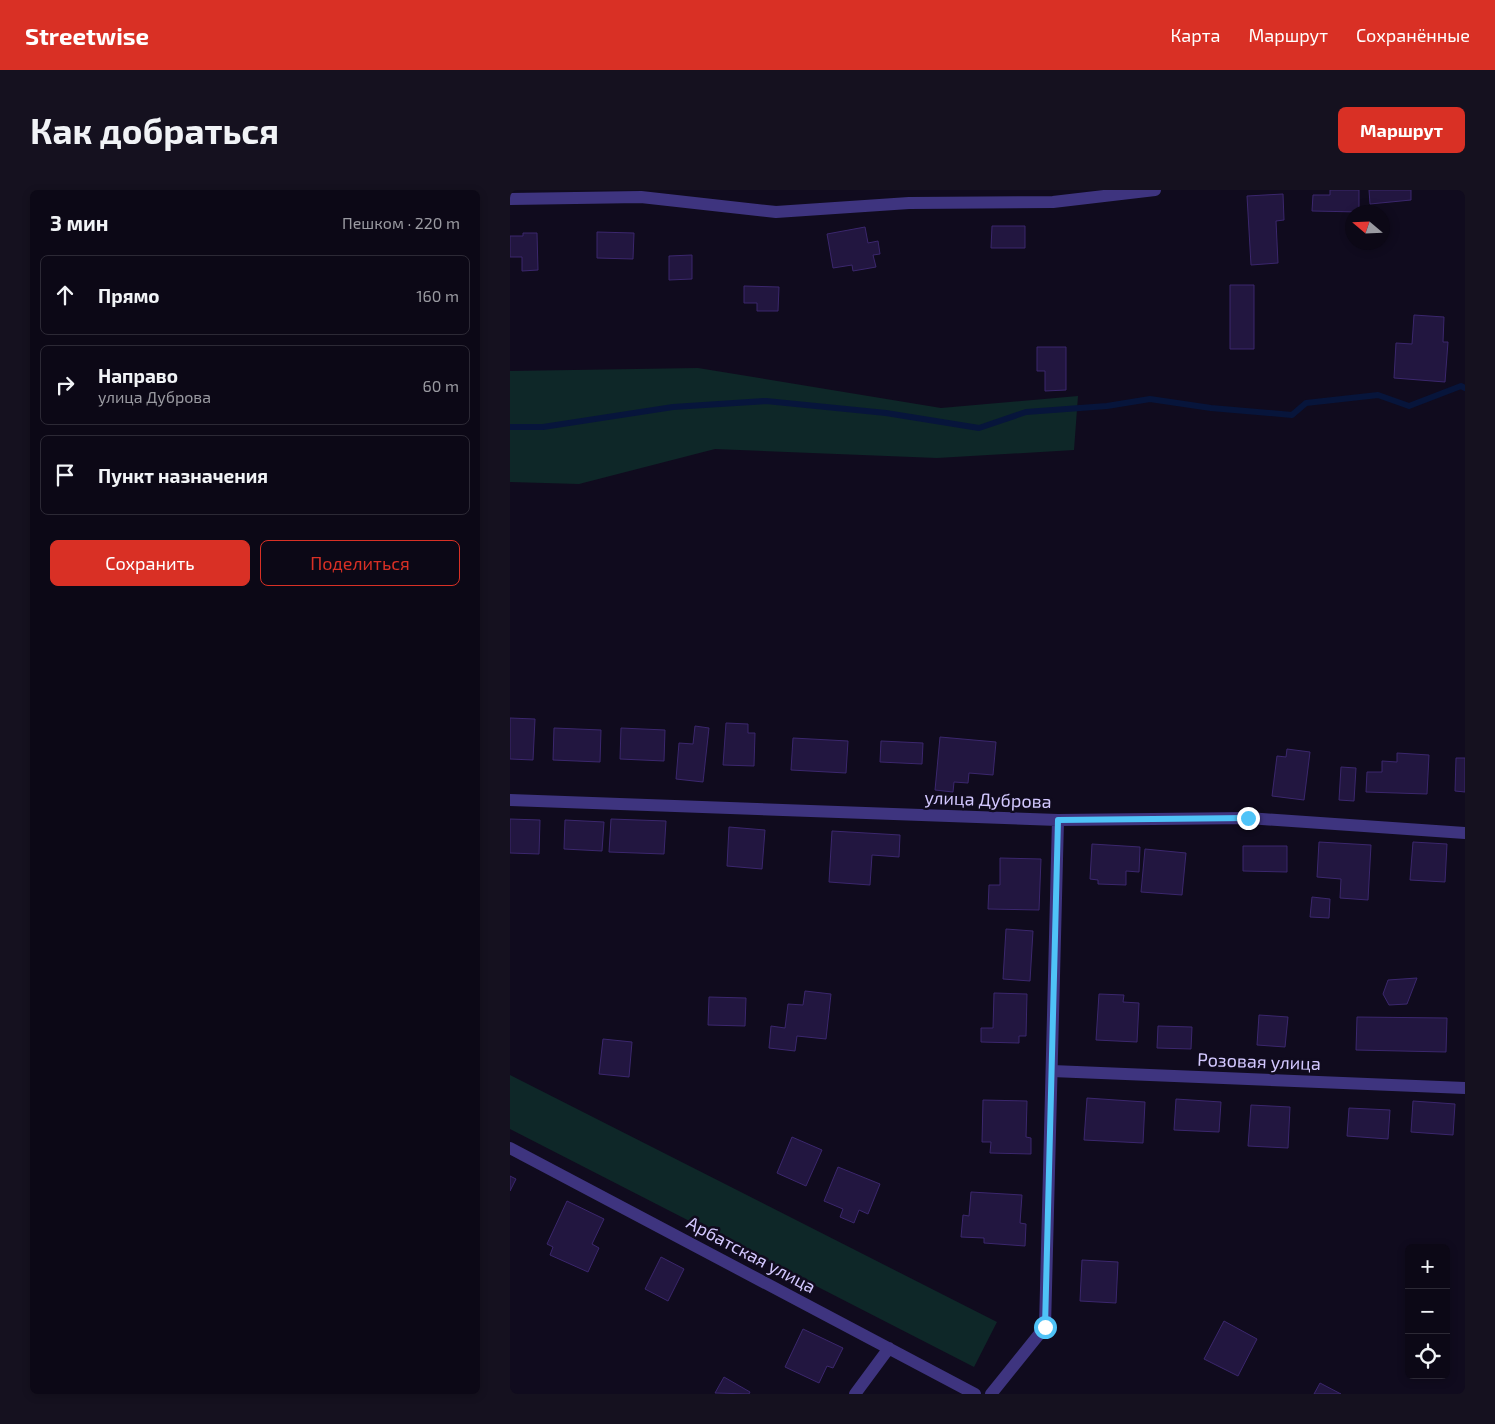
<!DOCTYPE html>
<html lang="ru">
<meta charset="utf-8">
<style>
body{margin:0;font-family:"Exo 2",sans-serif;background:#15111f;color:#f1f3f6}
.controls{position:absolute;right:15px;bottom:15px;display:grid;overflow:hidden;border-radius:8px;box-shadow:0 2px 8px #0003}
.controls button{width:45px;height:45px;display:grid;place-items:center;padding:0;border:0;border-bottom:1px solid #2c2935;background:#0c0816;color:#f1f3f6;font:25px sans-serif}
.compass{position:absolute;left:835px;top:15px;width:45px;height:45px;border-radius:50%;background:#0c0816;box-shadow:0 2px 8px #0003;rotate:289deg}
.stop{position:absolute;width:15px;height:15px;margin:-11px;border:4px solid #4fc3f7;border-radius:50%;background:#fff}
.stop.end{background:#4fc3f7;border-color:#fff;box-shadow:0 1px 5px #0008}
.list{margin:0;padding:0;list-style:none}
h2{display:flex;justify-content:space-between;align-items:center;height:65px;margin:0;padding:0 20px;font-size:21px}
h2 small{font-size:16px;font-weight:400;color:#9a9aa1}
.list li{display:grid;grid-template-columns:32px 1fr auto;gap:15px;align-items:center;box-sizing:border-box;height:80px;margin:0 10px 10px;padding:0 10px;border:1px solid #2c2935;border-radius:8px}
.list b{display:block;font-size:19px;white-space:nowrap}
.list p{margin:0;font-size:16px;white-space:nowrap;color:#9a9aa1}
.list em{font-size:16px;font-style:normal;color:#9a9aa1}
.actions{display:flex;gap:10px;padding:15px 20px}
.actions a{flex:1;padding:11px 0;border:1px solid #d93025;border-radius:8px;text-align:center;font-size:18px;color:#d93025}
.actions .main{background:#d93025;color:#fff}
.icon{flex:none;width:28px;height:28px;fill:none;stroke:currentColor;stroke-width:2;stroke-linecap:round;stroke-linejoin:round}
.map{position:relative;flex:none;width:955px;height:1204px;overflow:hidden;border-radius:8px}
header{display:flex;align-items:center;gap:30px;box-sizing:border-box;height:70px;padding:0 25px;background:#d93025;color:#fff}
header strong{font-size:24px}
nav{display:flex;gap:28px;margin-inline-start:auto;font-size:18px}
.intro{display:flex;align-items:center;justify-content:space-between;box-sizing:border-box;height:120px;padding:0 30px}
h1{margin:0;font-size:35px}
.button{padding:12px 22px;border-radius:8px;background:#d93025;color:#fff;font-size:18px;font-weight:700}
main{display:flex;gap:30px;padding:0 30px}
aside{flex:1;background:#0c0816;border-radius:8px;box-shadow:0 2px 8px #0003}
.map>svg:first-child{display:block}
</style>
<header>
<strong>Streetwise</strong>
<nav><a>Карта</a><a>Маршрут</a><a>Сохранённые</a></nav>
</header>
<div class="intro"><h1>Как добраться</h1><a class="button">Маршрут</a></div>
<main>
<aside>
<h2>3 мин<small>Пешком · 220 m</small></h2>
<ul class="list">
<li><svg class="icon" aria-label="ahead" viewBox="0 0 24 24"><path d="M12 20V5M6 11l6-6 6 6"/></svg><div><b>Прямо</b></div><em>160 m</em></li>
<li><svg class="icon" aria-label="right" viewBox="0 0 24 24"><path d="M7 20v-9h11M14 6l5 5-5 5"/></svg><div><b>Направо</b><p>улица Дуброва</p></div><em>60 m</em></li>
<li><svg class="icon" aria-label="arrive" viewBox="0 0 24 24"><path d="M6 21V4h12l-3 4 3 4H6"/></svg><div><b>Пункт назначения</b></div></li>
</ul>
<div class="actions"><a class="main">Сохранить</a><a>Поделиться</a></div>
</aside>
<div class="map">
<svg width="955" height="1204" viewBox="0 0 955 1204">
<rect width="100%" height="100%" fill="#100b1e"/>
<path fill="#0e2728" d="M188,178L431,218L568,206L564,260L427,268L205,259L69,294L0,292V181Z
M0,885L487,1132L464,1177L0,939Z"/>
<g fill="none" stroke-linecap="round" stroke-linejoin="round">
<path stroke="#07153b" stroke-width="6" d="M0,237H33L163,217L256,211L376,223L469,238L516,222L597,216L640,209L701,218L782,225L796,213L868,205L899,216L951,196L955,198"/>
</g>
<path fill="#221640" stroke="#3b276d" d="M820,0H849V22L802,21L803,5H820Z
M859,0H901V10L860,14Z
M773,4L774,30L766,31L768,73L741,75L737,6Z
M482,36H515V58H481Z
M355,37L358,53L368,51L370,64L363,65L366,77L343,81L342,75L323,78L317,44Z
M87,42L124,43L123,69L87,68Z
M13,43H27L28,80L12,81V67H0V46H13Z
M182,65V89L159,90V66Z
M720,95H744V159H720Z
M234,96L269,97L268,121H247V113H234Z
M904,125L934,127L933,152H938L935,192L884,188L886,153L902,154Z
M527,157H556V200L535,201V181H527Z
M0,528L25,529L23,570L0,569Z
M216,533L238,534V543H245L244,576L213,575Z
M185,536L199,538L193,592L166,589L169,553L183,554Z
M44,538L91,540L90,572L43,570Z
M111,538L155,540L154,571L110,569Z
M430,547L486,552L483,585L459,583L458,593L444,592L443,602L425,600Z
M283,548L338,551L336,583L281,580Z
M371,551L413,553L412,574L370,572Z
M777,559L800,562L794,610L762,606L767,566L776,567Z
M887,563L919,565L917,604L856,602L857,582H872V571L887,572Z
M946,568H955V602L945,601Z
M831,577L846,578L844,611L829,610Z
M0,629L30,630L29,664L0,663Z
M101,629L156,631L154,664L99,662Z
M55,630L94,632L92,661L54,659Z
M219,637L255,640L252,679L217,676Z
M322,641L390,645L389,667L362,665L360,695L319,692Z
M809,652L861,655L858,710L830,708L831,689L807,687Z
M903,652L937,654L935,692L900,690Z
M582,654L630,657L629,682L616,681V695L588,694V690L580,689Z
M733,656H777V682L733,681Z
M635,659L676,663L672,705L631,702Z
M490,668L531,669L529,720L478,719L479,695H490Z
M802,707L820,709L819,728L800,727Z
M496,739L523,741L520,791L493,789Z
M907,788L897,814L879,815L873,804L878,790Z
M295,801L321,804L316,849L287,846L285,861L259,858L261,836L275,838L278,814L293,815Z
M484,803L517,804L516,846H509V853L471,852V838H483Z
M589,804L614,805L613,812L629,813L627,852L586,850Z
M199,807L236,808L235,836L198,835Z
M749,825L778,827L775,857L747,855Z
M847,827L937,828L936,862L846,860Z
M648,836L682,837L681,859L647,858Z
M93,849L122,852L119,887L89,884Z
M577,908L635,912L633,953L574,950Z
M666,909L711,912L709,942L664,940Z
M473,910L517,911L516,947L521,948V964L480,963L481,952H472Z
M903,911L945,914L943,945L901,942Z
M741,915L780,917L778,958L738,956Z
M839,918L880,920L878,949L837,946Z
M282,947L312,960L296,996L267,983Z
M328,977L370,994L358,1024L349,1020L344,1033L330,1027L333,1019L314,1011Z
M0,986L6,989L0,1001Z
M461,1002L512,1005L510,1033L516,1034L515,1056L474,1053V1048L451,1047L453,1025L459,1026Z
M57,1011L94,1029L82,1054L89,1058L78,1082L40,1065L43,1057L37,1054Z
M151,1067L174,1079L158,1111L135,1099Z
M572,1070L608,1072L606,1113L570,1111Z
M714,1131L747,1149L728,1186L694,1169Z
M293,1139L333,1158L323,1178L317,1176L309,1193L275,1177Z
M214,1187L240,1202L239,1204L205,1203Z
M810,1193L831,1204H804Z"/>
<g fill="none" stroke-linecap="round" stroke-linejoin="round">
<path stroke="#3e347f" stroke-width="12" d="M0,9L131,7L266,22L399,13L543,12L645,0
M0,610L548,630L738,628L955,643
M542,881L955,898
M0,958L465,1204
M345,1204L379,1158
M481,1204L535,1137L548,630"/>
</g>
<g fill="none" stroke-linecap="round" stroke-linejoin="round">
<path stroke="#4fc3f7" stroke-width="6" d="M535,1137L548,630L738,628"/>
</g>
<g text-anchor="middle" stroke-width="5" stroke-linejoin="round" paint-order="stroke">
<g font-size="18" fill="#d3c8ff" stroke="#100b1e">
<text transform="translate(478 610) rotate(2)" y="6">улица Дуброва</text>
<text transform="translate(749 872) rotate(2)" y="6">Розовая улица</text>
<text transform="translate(241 1065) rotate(28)" y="6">Арбатская улица</text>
</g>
</g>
</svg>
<div class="controls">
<button>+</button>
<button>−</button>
<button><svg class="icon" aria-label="locate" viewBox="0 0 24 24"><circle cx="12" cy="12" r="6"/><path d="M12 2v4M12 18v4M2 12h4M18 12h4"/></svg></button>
</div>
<svg class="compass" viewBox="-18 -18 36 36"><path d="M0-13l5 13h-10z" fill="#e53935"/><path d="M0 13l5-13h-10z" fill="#9a9aa1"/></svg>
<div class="stop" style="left:535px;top:1137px"></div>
<div class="stop end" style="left:738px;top:628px"></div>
</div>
</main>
